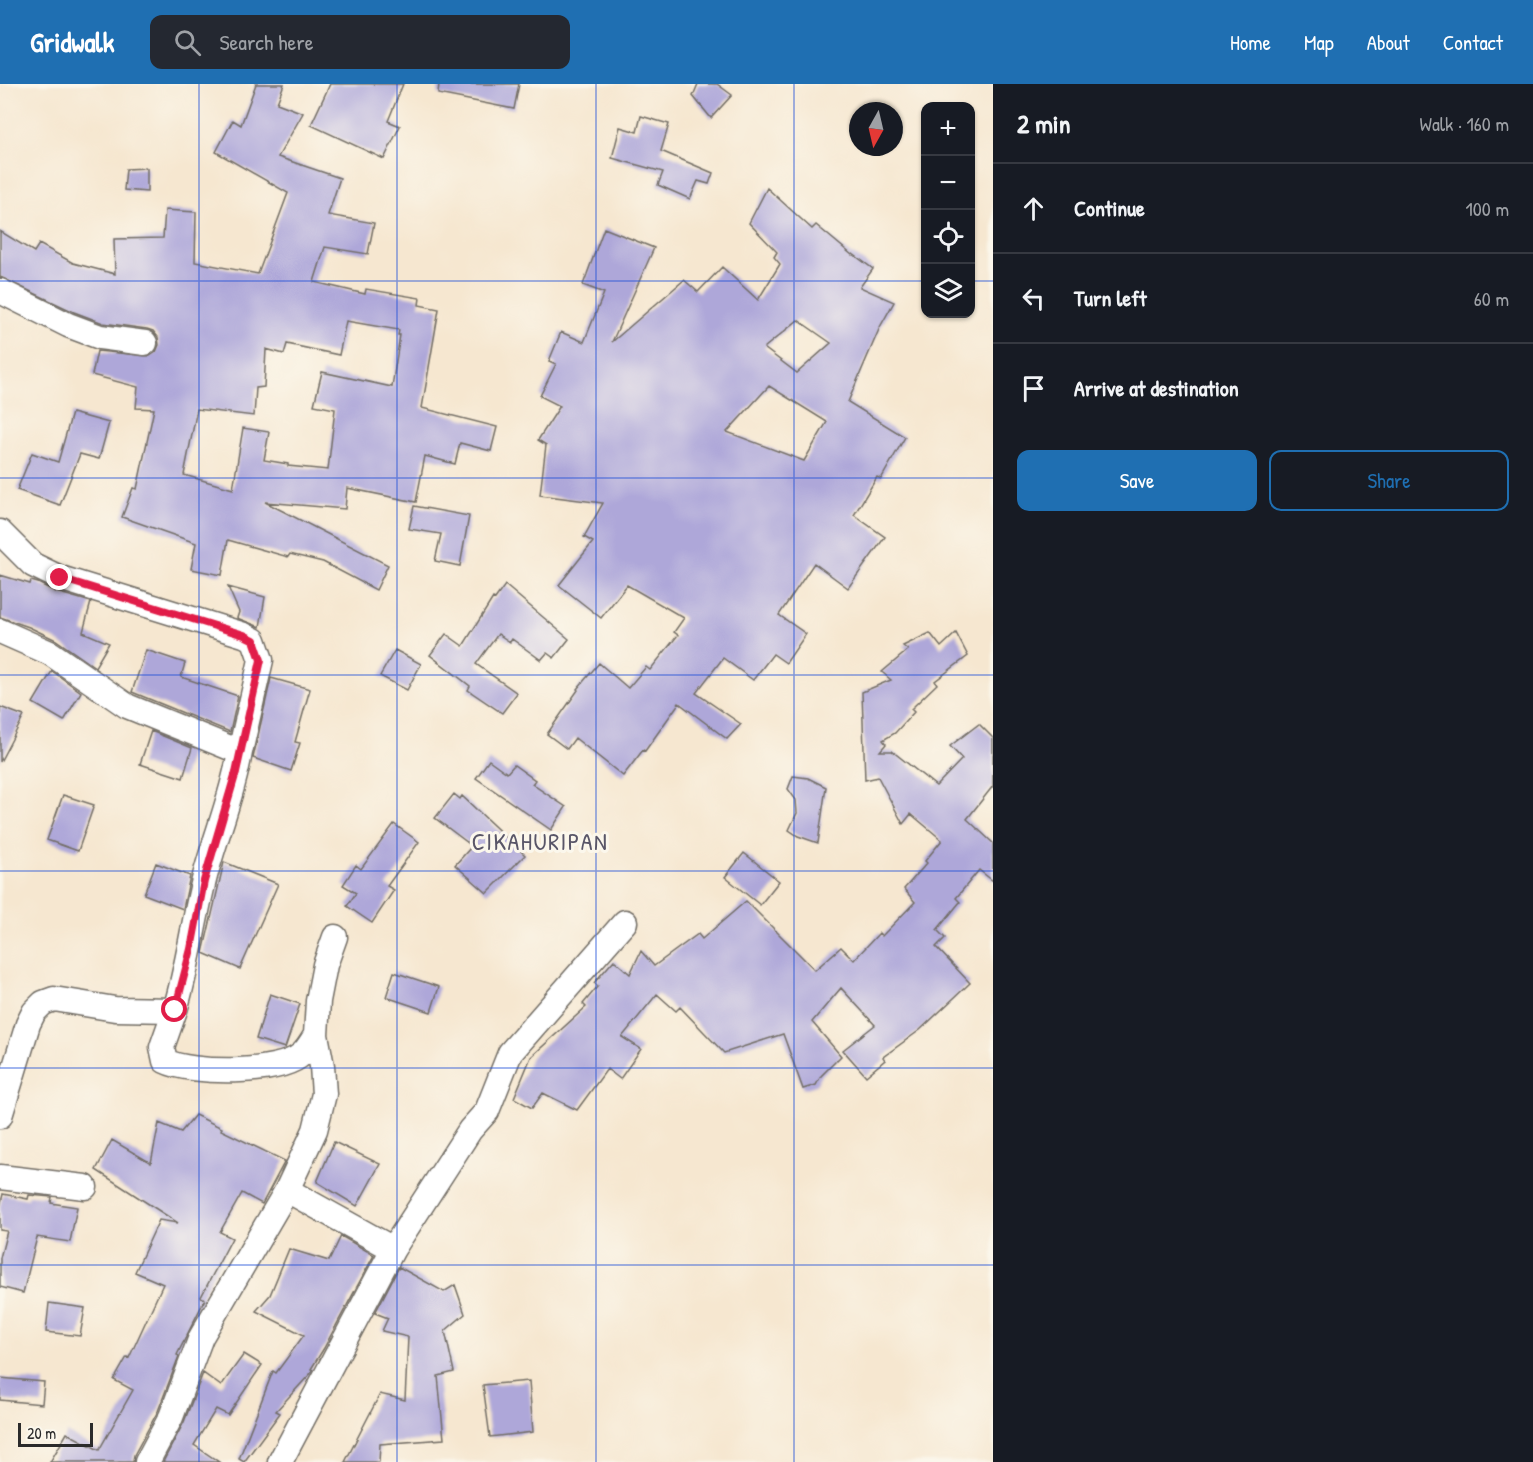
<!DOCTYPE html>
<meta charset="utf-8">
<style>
body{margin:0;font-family:"Patrick Hand",sans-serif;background:#242831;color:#f1f3f6}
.controls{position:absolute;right:18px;top:18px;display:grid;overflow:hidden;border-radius:12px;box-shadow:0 2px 4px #0004}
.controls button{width:54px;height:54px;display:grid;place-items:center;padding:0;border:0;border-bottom:2px solid #363941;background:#171b24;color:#f1f3f6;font:30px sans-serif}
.compass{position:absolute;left:849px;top:18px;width:54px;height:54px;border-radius:50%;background:#171b24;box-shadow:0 2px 4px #0004;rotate:188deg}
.scale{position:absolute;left:18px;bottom:15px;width:75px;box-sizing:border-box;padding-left:6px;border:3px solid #2b2b2b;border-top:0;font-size:16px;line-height:21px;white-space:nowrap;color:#2b2b2b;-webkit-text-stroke:4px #fbf7ec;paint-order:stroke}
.stop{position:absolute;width:18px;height:18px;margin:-14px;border:4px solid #e11d48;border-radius:50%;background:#fff}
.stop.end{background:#e11d48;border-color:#fff;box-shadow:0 2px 6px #0008}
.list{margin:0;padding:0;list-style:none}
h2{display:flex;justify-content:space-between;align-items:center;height:78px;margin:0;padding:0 24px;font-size:26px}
h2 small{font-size:20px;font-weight:400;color:#9ea1a6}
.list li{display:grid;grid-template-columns:39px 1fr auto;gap:18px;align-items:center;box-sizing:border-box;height:90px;padding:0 24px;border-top:2px solid #363941}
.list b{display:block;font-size:22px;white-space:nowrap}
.list em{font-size:20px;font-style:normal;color:#9ea1a6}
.actions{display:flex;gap:12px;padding:18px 24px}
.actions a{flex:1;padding:14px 0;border:2px solid #1f6fb2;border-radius:12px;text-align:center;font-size:21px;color:#1f6fb2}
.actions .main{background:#1f6fb2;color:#fff}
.icon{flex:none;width:33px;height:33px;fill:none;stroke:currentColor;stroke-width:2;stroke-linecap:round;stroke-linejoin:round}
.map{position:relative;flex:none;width:993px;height:1378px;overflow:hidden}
header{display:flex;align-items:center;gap:36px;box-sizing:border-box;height:84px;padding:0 30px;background:#1f6fb2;color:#fff}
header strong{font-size:28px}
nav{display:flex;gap:33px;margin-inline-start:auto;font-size:21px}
.search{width:420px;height:54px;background:#242831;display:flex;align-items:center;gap:15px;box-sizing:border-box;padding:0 21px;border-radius:12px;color:#9ea1a6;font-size:22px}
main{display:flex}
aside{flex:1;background:#171b24}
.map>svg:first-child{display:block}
</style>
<header>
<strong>Gridwalk</strong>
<div class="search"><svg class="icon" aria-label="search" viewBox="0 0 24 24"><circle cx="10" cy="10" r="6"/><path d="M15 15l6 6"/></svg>Search here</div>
<nav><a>Home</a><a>Map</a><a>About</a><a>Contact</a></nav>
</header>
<main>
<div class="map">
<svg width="993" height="1378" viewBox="0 0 993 1378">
<rect width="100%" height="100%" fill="#fbf7ec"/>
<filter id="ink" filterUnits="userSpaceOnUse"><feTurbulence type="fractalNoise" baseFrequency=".0167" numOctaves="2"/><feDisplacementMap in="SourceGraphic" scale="12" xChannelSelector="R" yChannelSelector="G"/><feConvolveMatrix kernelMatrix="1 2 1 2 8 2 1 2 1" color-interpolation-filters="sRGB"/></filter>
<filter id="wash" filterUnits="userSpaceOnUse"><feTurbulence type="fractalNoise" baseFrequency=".008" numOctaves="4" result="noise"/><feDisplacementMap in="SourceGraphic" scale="24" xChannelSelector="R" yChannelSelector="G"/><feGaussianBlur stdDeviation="1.35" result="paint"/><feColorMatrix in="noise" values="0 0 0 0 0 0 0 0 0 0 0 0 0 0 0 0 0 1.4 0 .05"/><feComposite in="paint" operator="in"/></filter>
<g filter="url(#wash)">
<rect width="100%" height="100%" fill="#f6e7d0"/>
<g id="blocks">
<path fill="#aea7d9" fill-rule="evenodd" d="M256,0H284L277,19L303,29L278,73L340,94L328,131L374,139L368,170L325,163L314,198L365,210L366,205L420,214L419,221L439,225L422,324L497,343L491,367L460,359L455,380L425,372L416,418L347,404L345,425L265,418L388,481L376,506L323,478L290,470L288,473L228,456L222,491L191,485L196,459L122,433L133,404L137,405L154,325L136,324L138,303L92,291L97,267L150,272L156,268L159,261L158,253L153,247L147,245L103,239L74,228L0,193V147L34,168L39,160L73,179L115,190L114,155L163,154L165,126L196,128L195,178L258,190L288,109L216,68L233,36L241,41ZM346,237L399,246L398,251H400L392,303L322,288L314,321L335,325L328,386L288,382V380L264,376L269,348L243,344L233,405L184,391L197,325L254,332L256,304L264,303L266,265L284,270L287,260L339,271Z
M330,0H403L388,37L400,42L384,75L311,41Z
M439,0H519L514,25L438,10Z
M698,0H717L732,11L711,34L693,12Z
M641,32L669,40L661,67L713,89L709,100L698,97L690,115L658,101L663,88L612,74L620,43L637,48Z
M147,84V108L124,106L126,85Z
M767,104L812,145L816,141L852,171L853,170L873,185L860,203L894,218L880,243L848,318L905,353L881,395L877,393L854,431L885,453L848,504L814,479L779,531L806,550L786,579L773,570L753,596L723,574L696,609L741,640L727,655L679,619L645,667L643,666L623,692L575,654L567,665L547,650L578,606L577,605L599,579L628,604L646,583L650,586L678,551L674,548L684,534L627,501L601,534L559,501L593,458L584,453L603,419L540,411L546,361L538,356L560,322L540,312L556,280L549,277L561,248L584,258L604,209L583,201L604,144L654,164L612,258L684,196L698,208L722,183L758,216L780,180L774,173L777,168L749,139ZM798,236L831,259L797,289L764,264ZM769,302L827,338L804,377L727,348Z
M72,329L109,339L99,375L80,370L60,421L17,406L32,369L58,378Z
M414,422L469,432L460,482L435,477L441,450L409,445Z
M0,491L30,500L31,497L38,499L56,508L91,518L83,548L109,559L95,583L56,556L29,543L0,533Z
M505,501L569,555L554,574L547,569L541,576L512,555L510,558L498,550L476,580L517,609L502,629L468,606L470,602L430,571L446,550L463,562L493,514L495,515Z
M228,503L265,513L260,543L237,534L239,528Z
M930,549L941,563L956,549L968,572L935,597L937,600L911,625L914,628L895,649L883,656L886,660L880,667H892L936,702L962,675L950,662L979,640L993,654V702L967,735L993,759V797L979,786L956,814L960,818L937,846L945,854L936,863L970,899L920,946L883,973L885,976L866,992L843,966L875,941L841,904L812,938L841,972L821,992L816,1001L803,1005L783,950L724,969L680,923L676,927L657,910L622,953L641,965L620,995L607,985L577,1026L543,1009L532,1024L514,1014L531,973L586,923L583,920L598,902L594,899L614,876L630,890L641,867L654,882L698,850L702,855L746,817L815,886L841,863L854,876L879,849L882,852L915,818L904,805L927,779L925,777L942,756L911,730L903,740L878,693L865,696L862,608L891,596L882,588L908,566L903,562Z
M146,566L185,579L181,593L238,612L230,648L132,608Z
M395,566L421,580L407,606L380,592Z
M52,587L81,608L64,637L33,619Z
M271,594L310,605L295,658L300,659L291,687L253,674Z
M0,623L24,632L0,678Z
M151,647L192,664L183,694L140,680Z
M489,676L507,689L514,681L535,696L532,700L566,723L551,746L476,694Z
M793,692L808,694L826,703L818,759L798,752L789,746L797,729L796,716L788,705Z
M454,710L460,715L462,712L525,771L487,809L455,781L472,762L435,734Z
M63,711L94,721L78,767L47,756Z
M394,740L419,758L387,802L394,806L372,839L347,822L356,809L343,801L356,781L361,785Z
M744,769L779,797L760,821L725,793Z
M224,778L278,800L240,885L203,869Z
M156,779L190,792L183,825L144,810Z
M394,888L439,903L431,928L386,913Z
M270,910L300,920L285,964L256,955Z
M195,1031L222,1044L221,1046L285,1077L262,1120L242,1109L220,1148L232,1154L201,1213L205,1215L177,1271L179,1272L158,1327L134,1371L133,1378H50L67,1349L99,1366L133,1306L114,1296L127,1273L129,1274L163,1200L135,1188L159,1136L178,1139L96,1086L112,1056L151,1079L159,1039L181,1048Z
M334,1058L380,1080L357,1122L317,1098Z
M3,1110L28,1115L29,1111L52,1113L51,1119L77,1123L70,1158L37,1153L23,1209L0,1203V1174L7,1147L0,1146V1123Z
M341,1152L374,1171L324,1264L311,1285L313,1286L311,1289L276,1327L280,1329L244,1378L239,1375L273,1287L276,1289L304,1251L256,1227L270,1211L289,1165L329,1177Z
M399,1183L444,1208L455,1201L465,1230L445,1247L454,1288L438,1292L444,1355L380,1360L379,1378H345L380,1310L405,1316L408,1253L382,1247L388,1234L375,1229Z
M49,1219L85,1224L80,1252L46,1248Z
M244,1270L262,1281L228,1331L216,1325L194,1361L219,1378H163L184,1338L203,1289L221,1302Z
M0,1294L44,1298L42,1320L0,1316Z
M529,1297L533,1348L490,1353L483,1301Z"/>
</g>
</g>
<g filter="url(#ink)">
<use href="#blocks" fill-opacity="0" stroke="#726d65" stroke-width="1.5"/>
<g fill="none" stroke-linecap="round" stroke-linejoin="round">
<defs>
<path id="minor" d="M0,207L68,241L100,253L145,259
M0,448L33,481L60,494L244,551L254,556L261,576L240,668
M0,547L50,569L127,622L240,668C233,711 215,753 204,796C193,839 188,883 175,926L115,925L54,915L43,919L34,928L28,940L0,1032
M175,926L162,963L165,977C191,990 280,991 302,970C308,965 312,957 316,951
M0,1093L85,1103
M287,1106L393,1165
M147,1378L171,1333L201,1253L287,1106L315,1046L324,1010L322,982L316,951L318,917L325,881L335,853
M280,1378L393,1165L470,1046L487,1027L510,969L625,838"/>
</defs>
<use href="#minor" stroke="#726d65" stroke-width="27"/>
<use href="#minor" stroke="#fff" stroke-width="24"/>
</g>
</g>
<g fill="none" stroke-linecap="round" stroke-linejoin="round" filter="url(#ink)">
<path stroke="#e11d48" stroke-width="8" d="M60,494L244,551L254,556L261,576L236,688L204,797L191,865L175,926"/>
</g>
<path fill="none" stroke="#1d4ed8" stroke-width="1.5" stroke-opacity="0.55" d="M199,0V1378M397,0V1378M596,0V1378M794,0V1378M0,197H926M970,197H993M0,394H993M0,591H993M0,787H993M0,984H993M0,1181H993"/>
<g text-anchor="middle" stroke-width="6" stroke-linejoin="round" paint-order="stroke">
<g font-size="24" letter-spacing="1.5" fill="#595668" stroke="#fbf7ec">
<text x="540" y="766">CIKAHURIPAN</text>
</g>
</g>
</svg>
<div class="controls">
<button>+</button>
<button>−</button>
<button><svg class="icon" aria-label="locate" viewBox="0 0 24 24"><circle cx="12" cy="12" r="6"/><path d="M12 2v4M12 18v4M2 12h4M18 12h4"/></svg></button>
<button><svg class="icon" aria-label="layers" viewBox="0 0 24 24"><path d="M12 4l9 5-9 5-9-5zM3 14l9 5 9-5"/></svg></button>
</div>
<svg class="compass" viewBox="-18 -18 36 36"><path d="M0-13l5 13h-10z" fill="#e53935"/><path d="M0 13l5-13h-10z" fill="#9ea1a6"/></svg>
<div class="scale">20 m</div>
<div class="stop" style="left:175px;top:926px"></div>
<div class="stop end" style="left:60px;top:494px"></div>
</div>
<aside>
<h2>2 min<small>Walk · 160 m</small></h2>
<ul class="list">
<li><svg class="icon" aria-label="ahead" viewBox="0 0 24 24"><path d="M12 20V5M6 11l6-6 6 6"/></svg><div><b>Continue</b></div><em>100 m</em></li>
<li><svg class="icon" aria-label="left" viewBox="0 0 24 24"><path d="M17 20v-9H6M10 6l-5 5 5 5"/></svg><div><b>Turn left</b></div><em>60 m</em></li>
<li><svg class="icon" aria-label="arrive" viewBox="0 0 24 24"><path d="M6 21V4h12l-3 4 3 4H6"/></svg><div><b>Arrive at destination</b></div></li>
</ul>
<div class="actions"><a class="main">Save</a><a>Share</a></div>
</aside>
</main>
